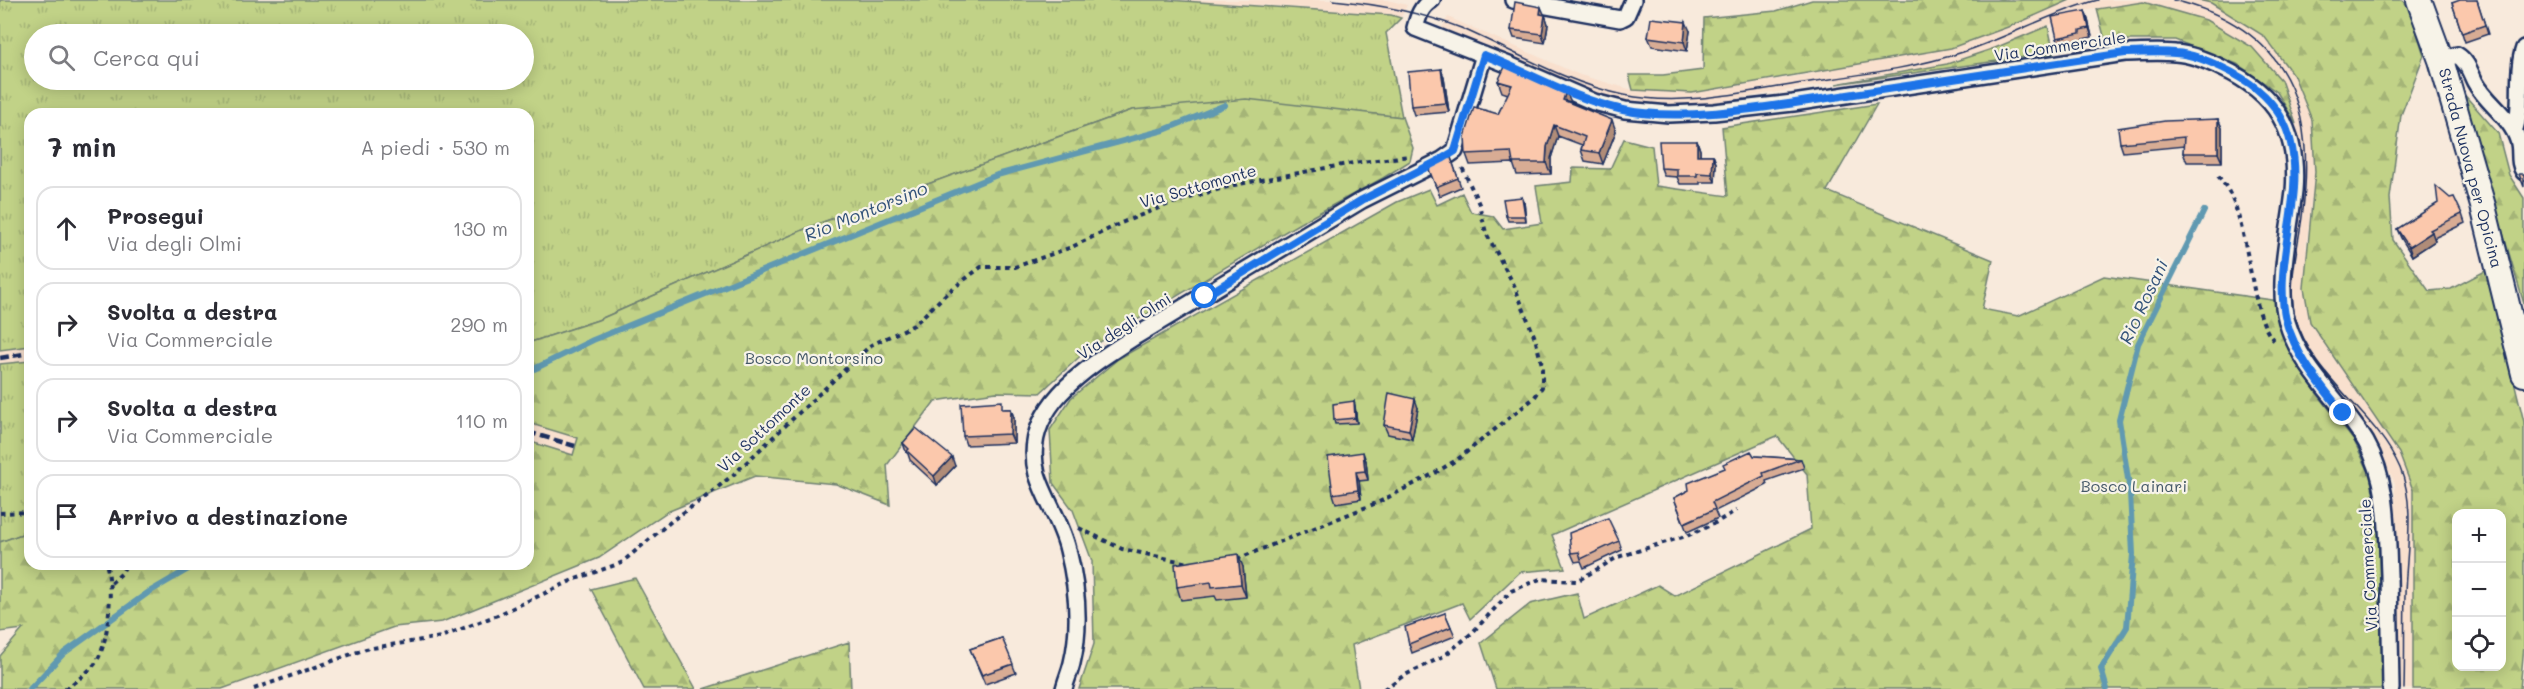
<!DOCTYPE html>
<html lang="it">
<meta charset="utf-8">
<style>
body{margin:0;font-family:Mali,sans-serif;background:#f7f7f7;color:#2b2b33}
.controls{position:absolute;right:18px;bottom:18px;display:grid;overflow:hidden;border-radius:12px;box-shadow:0 3px 15px #0003}
.controls button{width:54px;height:54px;display:grid;place-items:center;padding:0;border:0;border-bottom:2px solid #e1e1e2;background:#fff;color:#2b2b33;font:30px sans-serif}
.stop{position:absolute;width:18px;height:18px;margin:-14px;border:4px solid #1a73e8;border-radius:50%;background:#fff}
.stop.end{background:#1a73e8;border-color:#fff;box-shadow:0 2px 6px #0008}
.list{margin:0;padding:0;list-style:none}
h2{display:flex;justify-content:space-between;align-items:center;height:78px;margin:0;padding:0 24px;font-size:26px}
h2 small{font-size:20px;font-weight:400;color:#7c7c81}
.list li{display:grid;grid-template-columns:39px 1fr auto;gap:18px;align-items:center;box-sizing:border-box;height:84px;margin:0 12px 12px;padding:0 12px;border:2px solid #e1e1e2;border-radius:18px}
.list b{display:block;font-size:22px;white-space:nowrap}
.list p{margin:0;font-size:20px;white-space:nowrap;color:#7c7c81}
.list em{font-size:20px;font-style:normal;color:#7c7c81}
.icon{flex:none;width:33px;height:33px;fill:none;stroke:currentColor;stroke-width:2;stroke-linecap:round;stroke-linejoin:round}
.map{position:relative;flex:none;width:2524px;height:689px;overflow:hidden}
.search{position:absolute;background:#fff;box-shadow:0 3px 15px #0003;left:24px;top:24px;width:510px;height:66px;display:flex;align-items:center;gap:15px;box-sizing:border-box;padding:0 21px;border-radius:33px;color:#7c7c81;font-size:22px}
.panel{position:absolute;background:#fff;box-shadow:0 3px 15px #0003;left:24px;top:108px;width:510px;height:462px;border-radius:18px}
.map>svg:first-child{display:block}
</style>
<div class="map">
<svg width="2524" height="689" viewBox="0 0 2524 689">
<defs>
<pattern id="grass-tufts" width="24" height="20" patternUnits="userSpaceOnUse" patternTransform="scale(1.5)"><rect width="24" height="20" fill="#c1d287"/><path d="M3 7l-1-3M5 7V3M7 7l1-3M15 17l-1-3M17 17v-4M19 17l1-3" fill="none" stroke="#a5b577"/></pattern>
<pattern id="forest-firs" width="22" height="20" patternUnits="userSpaceOnUse" patternTransform="scale(1.5)"><rect width="22" height="20" fill="#c1d287"/><path d="M5 1l3.5 6h-7zM16 11l3.5 6h-7z" fill="#a5b577"/></pattern>
</defs>
<rect width="100%" height="100%" fill="#f8eadc"/>
<filter id="ink" filterUnits="userSpaceOnUse"><feTurbulence type="fractalNoise" baseFrequency=".0167" numOctaves="2"/><feDisplacementMap in="SourceGraphic" scale="12" xChannelSelector="R" yChannelSelector="G"/><feConvolveMatrix kernelMatrix="1 2 1 2 8 2 1 2 1" color-interpolation-filters="sRGB"/></filter>
<g filter="url(#ink)">
<path fill="#f9e0ce" d="M1169,0H1388L1407,5L1401,18L1391,15L1291,7Z
M2070,0H2198L2211,3L2264,36L2294,76L2312,120L2315,172L2306,247L2377,419L2399,453L2413,490V689H2396L2395,483L2378,450L2312,362L2290,313L2289,280L2299,160L2296,124L2281,80L2143,2L2083,11L1995,48L1947,64L1699,105H1645L1594,96L1440,31L1448,17L1580,75L1633,90L1692,93L1805,75L2016,24Z
M30,346V361L0,364V350Z
M528,423L578,438L573,456L528,441Z"/>
<path fill="url(#grass-tufts)" stroke="#6e8072" stroke-width="1.5" fill-rule="evenodd" d="M0,0H1169L1391,15L1401,18L1386,33L1402,117L1339,111L1132,110L812,226L598,320L528,343V114H30V346L0,350ZM34,34H524V80H34Z
M30,361V531L0,542V364Z"/>
<path fill="url(#forest-firs)" stroke="#6e8072" stroke-width="1.5" fill-rule="evenodd" d="M1812,0H2070L2016,24L1951,48L1692,93L1633,90L1629,75H1663L1703,70L1704,18L1776,11Z
M2198,0H2403L2409,8L2424,55L2401,115L2390,198L2393,240L2429,291L2451,289L2487,270L2524,422V646L2520,689H2413V490L2399,453L2310,322L2304,288L2315,172L2312,120L2294,76L2264,36L2211,3ZM2456,514H2502V666H2456Z
M2143,2L2206,20L2252,47L2281,80L2296,124L2277,92L2237,64L2175,40H2105L2097,9Z
M2048,26L2054,53L1836,84L1947,64L1995,48Z
M2461,91L2498,133L2509,175L2524,198V304Z
M1246,99L1402,117L1413,148L1410,161L1383,178L1300,223L1088,349L1040,393L996,392L935,401L887,465L890,505L836,484L755,476L667,512L599,558L442,622L394,627L222,689H0V656L23,629L0,632V542L30,531V564H528V441L573,455L578,438L528,423V343L598,320L812,226L1132,110Z
M1877,104L1827,191L1993,260L1982,309L2018,316L2104,276L2279,301L2281,323L2291,353L2316,392L2354,441L2370,474L2378,520L2383,689H1496L1481,643L1530,604L1577,593L1584,619L1658,585L1675,596L1811,529L1807,474L1777,436L1552,535L1565,568L1520,572L1470,619L1462,603L1352,645L1359,689H1079L1094,644L1092,561L1073,510L1053,483L1050,430L1071,398L1118,359L1397,202L1429,189L1437,205L1462,193L1471,212L1493,216L1503,229L1542,223L1536,186L1572,182L1573,168L1610,169L1624,139L1652,146L1656,186L1728,196L1722,127Z
M635,578L696,689H644L591,589Z
M849,642L851,689H703Z"/>
<g fill="none" stroke-linecap="round" stroke-linejoin="round">
<path stroke="#6099b1" stroke-width="6" d="M528,372L593,340L997,175L1164,130L1225,105
M30,689L64,653L149,592L197,564
M2107,689L2101,669L2127,627L2133,554L2130,492L2119,420L2138,344L2204,211"/>
<defs>
<path id="minor" d="M1432,0C1421,6 1418,17 1415,28L1509,65L1594,102L1625,110L1669,114L1714,112L1793,103L2125,53C2141,53 2158,51 2175,53C2191,54 2208,61 2222,68C2276,93 2299,131 2294,191C2290,229 2276,285 2287,322C2302,372 2340,399 2366,442C2389,482 2387,531 2389,575C2390,613 2390,651 2391,689
M1513,0L1620,19L1626,16L1633,0
M2441,60L2457,55C2467,61 2470,72 2475,82C2486,103 2511,117 2518,140C2522,150 2517,162 2524,172
M2514,131C2524,107 2515,74 2524,48
M1064,689C1066,680 1070,672 1072,663C1081,626 1077,586 1068,550C1062,523 1045,500 1037,474C1019,408 1089,366 1136,336L1362,200L1442,160L1455,151L1484,55"/>
<path id="primary" d="M2419,0L2441,60L2483,206L2524,374"/>
</defs>
<use href="#minor" stroke="#1b2f5e" stroke-width="20"/>
<use href="#primary" stroke="#1b2f5e" stroke-width="28"/>
<path stroke="#1b2f5e" stroke-width="4" stroke-dasharray="4.5 4.5" stroke-linecap="butt" d="M2218,176C2254,215 2246,320 2277,343
M0,513L30,512
M1079,528L1122,549L1188,563
M1237,559L1379,502L1435,473L1458,459L1534,398L1542,387V365L1535,338L1514,285L1486,233L1479,204L1461,165
M111,583L122,573L126,564
M65,689C75,682 86,674 94,665C109,647 114,585 106,564
M254,689L366,649L441,637L500,614L573,580L621,563L674,519L703,499L733,475L871,345L914,325L947,293L981,267H1015L1072,247L1121,223L1169,204L1234,185L1353,163L1409,156
M1384,689L1403,676L1444,656L1472,633L1511,591L1540,579L1577,581L1618,557L1689,535L1715,523L1737,510"/>
<use href="#minor" stroke="#f7f3e8" stroke-width="15"/>
<use href="#primary" stroke="#f7f3e8" stroke-width="24"/>
<path stroke="#1b2f5e" stroke-width="1.5" d="M1333,0C1376,4 1420,12 1461,28C1514,51 1566,83 1624,95C1682,107 1745,92 1803,83C1856,75 1912,69 1963,52C2009,37 2052,12 2098,0
M2173,0C2289,28 2317,108 2302,217C2298,249 2287,285 2295,316C2312,378 2375,411 2400,468C2416,506 2406,554 2405,594C2404,626 2405,657 2404,689"/>
<path stroke="#1b2f5e" stroke-width="4.5" stroke-dasharray="9 4.5" stroke-linecap="butt" d="M0,358L30,353
M528,432L575,446"/>
</g>
<path fill="#d8ac94" stroke="#1b2f5e" stroke-width="1.5" d="M2477,0L2488,34L2465,42L2452,3Z
M2085,11L2088,20L2092,37L2083,39L2084,42L2060,47L2057,38Z
M1545,15L1548,24L1545,43L1514,38L1511,30Z
M1690,31L1687,51L1652,46L1648,37Z
M1441,69L1444,78L1449,112L1414,115L1411,106Z
M1498,81L1570,103L1616,131L1603,164L1585,161L1581,150L1582,145L1558,136L1551,158V174L1517,175L1513,163L1470,165L1466,154L1498,114L1508,94L1502,92Z
M2218,119L2222,128V162H2187L2183,153L2184,146L2123,152L2120,143Z
M1697,141L1700,150V155H1713L1716,163L1715,182H1700V184H1680L1677,177L1664,176L1661,168Z
M1450,155L1461,187L1440,196L1428,167Z
M1522,197L1524,202L1526,221H1508L1506,216Z
M2462,214L2465,223L2434,238L2435,241L2412,256L2401,238L2397,229Z
M1354,401L1355,406L1357,423L1335,424L1334,420Z
M1418,408L1412,439L1388,434L1384,425Z
M1005,409H1011L1014,418V443L966,445L963,436Z
M903,443L955,466L937,485L910,460L908,454L906,452Z
M1754,456L1801,459L1804,468L1766,481L1767,485L1715,511L1718,518L1687,532L1674,498Z
M1366,461L1368,480L1359,481L1361,499L1336,503L1333,494Z
M1619,541L1622,550L1584,568L1581,561L1575,562L1571,553Z
M1243,567L1246,597L1217,600L1215,596L1181,600L1177,587Z
M1445,613L1455,636L1412,653L1409,644Z
M1002,638L1016,673L985,684L970,649Z"/>
<path fill="#b08c78" stroke="#1b2f5e" stroke-width="1.5" d="M1541,7L1545,16L1540,14Z
M2085,11L2088,20L2092,37L2089,28Z
M1545,15L1548,24L1545,43L1542,34Z
M1686,22L1690,31L1687,51L1684,42Z
M1441,69L1444,78L1449,112L1446,103Z
M1566,91L1571,102L1563,100Z
M2218,119L2222,128V162L2218,153Z
M1612,120L1616,131L1603,164L1599,153Z
M1554,125L1558,136L1551,158V174L1546,163L1547,147Z
M1697,141L1700,150V164L1697,155Z
M1713,155L1716,163L1715,182L1712,174Z
M1522,197L1524,202L1526,221L1525,216Z
M2432,232L2435,241L2412,256L2409,247Z
M1415,399L1418,408L1412,439L1409,430Z
M1354,401L1355,406L1357,423L1355,418Z
M1011,409L1014,418V443L1010,434Z
M1363,452L1366,461L1368,480L1365,471Z
M952,457L955,466L937,485L934,476Z
M1356,472L1359,481L1361,499L1358,490Z
M1238,554L1243,567L1246,597L1241,584Z"/>
<path fill="#fbc8ac" stroke="#1b2f5e" stroke-width="1.5" d="M2460,0H2477L2485,25L2462,33L2452,3Z
M1515,2L1541,7L1540,14L1545,15L1542,34L1511,30Z
M2085,11L2089,28L2080,30V33L2057,38L2052,17Z
M1651,18L1686,22L1684,42L1648,37Z
M1506,65L1566,91L1563,100L1612,120L1599,153L1581,150L1585,137L1554,125L1547,147L1546,163H1513L1511,152L1466,154L1465,137L1474,107L1498,114L1512,85L1498,81Z
M1441,69L1446,103L1411,106L1408,72Z
M2218,119V153H2183L2184,137L2120,143L2118,128L2165,121Z
M1659,141H1697V155H1713L1712,174L1697,173V176H1677V169L1661,168Z
M1450,155L1458,178L1436,187L1428,167Z
M2519,174H2524V187Z
M2436,186L2450,198L2454,197L2462,214L2430,230L2432,232L2409,247L2397,229L2438,203Z
M1522,197L1525,216H1506L1503,199Z
M1389,393L1415,399L1409,430L1384,425Z
M1002,401V409H1011L1010,434L963,436L961,404Z
M1354,401L1355,418L1334,420L1333,404Z
M916,428L952,457L934,476L907,451L909,449L903,443Z
M1751,451L1754,456L1801,459L1763,473L1764,476L1712,502L1715,509L1684,523L1674,498L1689,490L1688,483L1725,468L1723,464Z
M1363,452L1365,471L1356,472L1358,490L1333,494L1328,457Z
M1608,518L1619,541L1581,559L1579,552L1571,553L1569,533Z
M1238,554L1241,584L1212,587L1211,582L1177,587L1175,564Z
M1445,613L1451,627L1409,644L1405,627Z
M1002,638L1013,664L982,675L970,649Z"/>
</g>
<g fill="none" stroke-linecap="round" stroke-linejoin="round" filter="url(#ink)">
<path stroke="#1a73e8" stroke-width="8" d="M1205,296L1362,200L1442,159L1455,151L1484,55C1530,73 1574,99 1623,110C1684,123 1779,105 1841,96C1935,82 2030,67 2125,53C2141,53 2159,51 2175,53C2192,54 2208,61 2223,68C2276,93 2298,129 2294,188C2291,229 2276,279 2286,320C2296,357 2320,384 2343,413"/>
</g>
<g text-anchor="middle" stroke-width="4.5" stroke-linejoin="round" paint-order="stroke">
<g font-size="16" fill="#1b2f5e" stroke="#f7f3e8">
<text transform="translate(2060 46) rotate(-8)" y="6">Via Commerciale</text>
<text transform="translate(2471 168) rotate(75)" y="6">Strada Nuova per Opicina</text>
<text transform="translate(1198 186) rotate(-16)" y="6">Via Sottomonte</text>
<text transform="translate(1124 326) rotate(-33)" y="6">Via degli Olmi</text>
<text transform="translate(764 428) rotate(-43)" y="6">Via Sottomonte</text>
<text transform="translate(2368 565) rotate(-93)" y="6">Via Commerciale</text>
</g>
<g font-size="16" fill="#445868" stroke="#f7f3e8">
<text x="814" y="364">Bosco Montorsino</text>
<text x="2134" y="492">Bosco Lainari</text>
</g>
<g font-size="18" font-style="italic" fill="#32527a" stroke="#f7f3e8">
<text transform="translate(866 212) rotate(-22)" y="6">Rio Montorsino</text>
<text transform="translate(2144 302) rotate(-65)" y="6">Rio Rosani</text>
</g>
</g>
</svg>
<div class="controls">
<button>+</button>
<button>−</button>
<button><svg class="icon" aria-label="locate" viewBox="0 0 24 24"><circle cx="12" cy="12" r="6"/><path d="M12 2v4M12 18v4M2 12h4M18 12h4"/></svg></button>
</div>
<div class="stop" style="left:1205px;top:296px"></div>
<div class="stop end" style="left:2343px;top:413px"></div>
<div class="search"><svg class="icon" aria-label="search" viewBox="0 0 24 24"><circle cx="10" cy="10" r="6"/><path d="M15 15l6 6"/></svg>Cerca qui</div>
<section class="panel">
<h2>7 min<small>A piedi · 530 m</small></h2>
<ul class="list">
<li><svg class="icon" aria-label="ahead" viewBox="0 0 24 24"><path d="M12 20V5M6 11l6-6 6 6"/></svg><div><b>Prosegui</b><p>Via degli Olmi</p></div><em>130 m</em></li>
<li><svg class="icon" aria-label="right" viewBox="0 0 24 24"><path d="M7 20v-9h11M14 6l5 5-5 5"/></svg><div><b>Svolta a destra</b><p>Via Commerciale</p></div><em>290 m</em></li>
<li><svg class="icon" aria-label="right" viewBox="0 0 24 24"><path d="M7 20v-9h11M14 6l5 5-5 5"/></svg><div><b>Svolta a destra</b><p>Via Commerciale</p></div><em>110 m</em></li>
<li><svg class="icon" aria-label="arrive" viewBox="0 0 24 24"><path d="M6 21V4h12l-3 4 3 4H6"/></svg><div><b>Arrivo a destinazione</b></div></li>
</ul>
</section>
</div>
